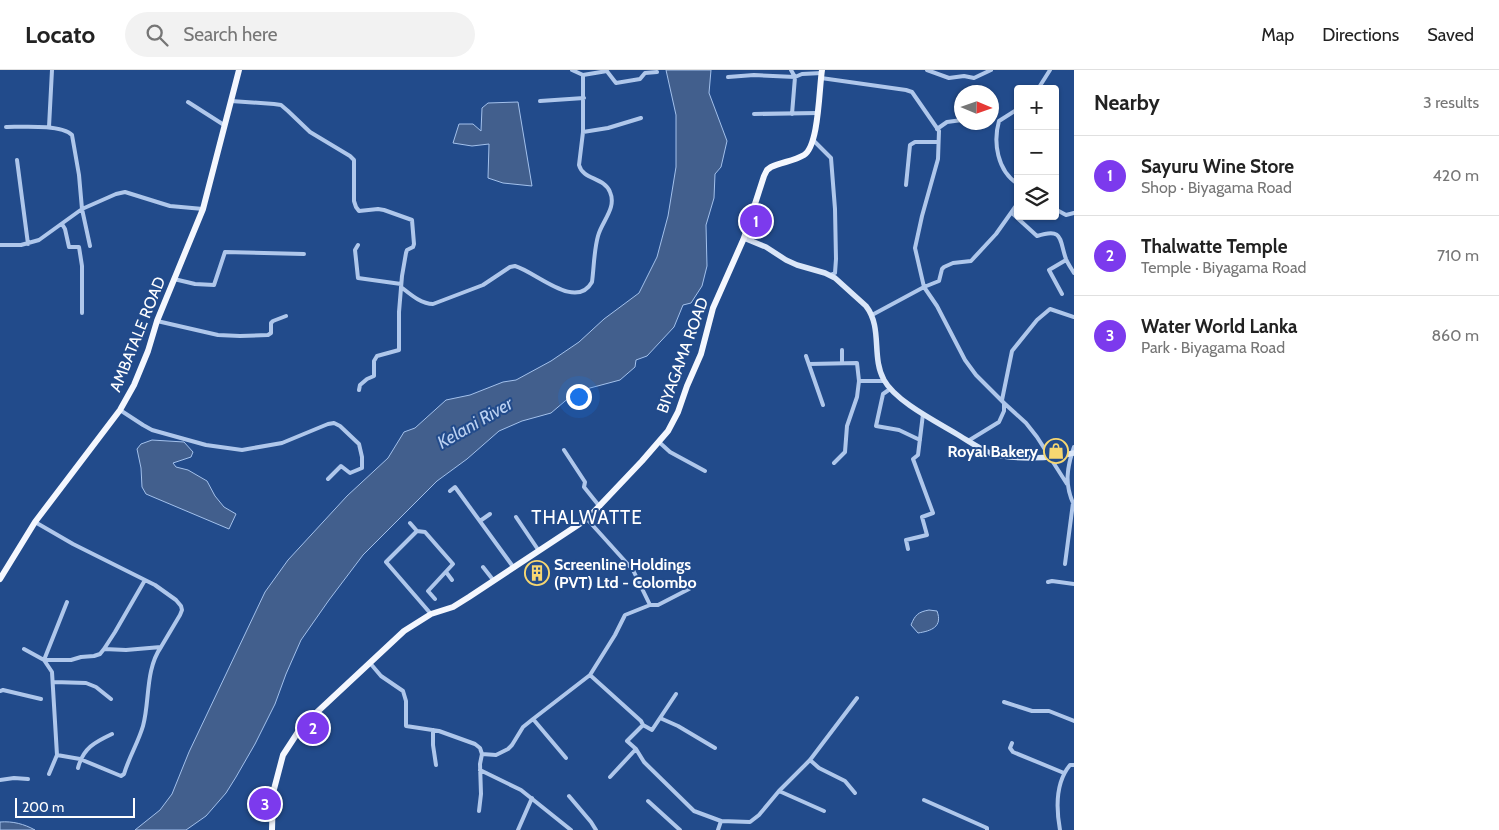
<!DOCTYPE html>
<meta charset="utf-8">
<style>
body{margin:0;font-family:Cabin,sans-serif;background:#f2f2f2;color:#222}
.controls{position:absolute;right:15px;top:15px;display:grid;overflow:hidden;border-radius:5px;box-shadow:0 1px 4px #0004}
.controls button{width:45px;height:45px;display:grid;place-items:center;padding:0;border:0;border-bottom:1px solid #e0e0e0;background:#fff;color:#222;font:25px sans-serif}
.compass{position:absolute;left:954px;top:15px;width:45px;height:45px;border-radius:50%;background:#fff;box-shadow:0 1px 4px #0004;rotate:92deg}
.scale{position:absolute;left:15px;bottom:12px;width:120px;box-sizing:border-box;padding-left:5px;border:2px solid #fff;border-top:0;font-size:14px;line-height:18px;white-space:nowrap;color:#fff;-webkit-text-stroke:4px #224b8b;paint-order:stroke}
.you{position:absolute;left:578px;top:326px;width:18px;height:18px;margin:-12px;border:4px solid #fff;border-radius:50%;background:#1a73e8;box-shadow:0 0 0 8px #1a73e833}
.badge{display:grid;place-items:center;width:32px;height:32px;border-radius:50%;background:#7c3aed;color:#fff;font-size:16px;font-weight:700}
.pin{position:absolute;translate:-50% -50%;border:2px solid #fff;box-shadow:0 1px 5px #0006}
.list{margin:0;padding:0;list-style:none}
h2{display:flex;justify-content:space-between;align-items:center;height:65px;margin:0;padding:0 20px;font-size:21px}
h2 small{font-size:16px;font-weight:400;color:#767676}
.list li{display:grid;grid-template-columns:32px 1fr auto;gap:15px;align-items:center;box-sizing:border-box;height:80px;padding:0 20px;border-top:1px solid #e0e0e0}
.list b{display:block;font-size:19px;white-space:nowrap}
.list p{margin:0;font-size:16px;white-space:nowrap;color:#767676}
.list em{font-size:16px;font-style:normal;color:#767676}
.icon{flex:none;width:28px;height:28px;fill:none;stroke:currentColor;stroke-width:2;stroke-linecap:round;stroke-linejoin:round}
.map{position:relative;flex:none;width:1074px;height:760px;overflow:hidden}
header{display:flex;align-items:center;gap:30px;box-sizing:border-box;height:70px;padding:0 25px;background:#fff;border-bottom:1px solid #e0e0e0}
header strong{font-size:24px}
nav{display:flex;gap:28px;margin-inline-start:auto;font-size:18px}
.search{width:350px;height:45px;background:#f2f2f2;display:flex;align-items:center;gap:12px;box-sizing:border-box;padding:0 18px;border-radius:28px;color:#767676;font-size:19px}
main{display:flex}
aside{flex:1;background:#fff}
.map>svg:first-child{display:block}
</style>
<header>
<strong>Locato</strong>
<div class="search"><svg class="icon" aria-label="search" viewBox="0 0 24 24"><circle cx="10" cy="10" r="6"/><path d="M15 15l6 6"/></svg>Search here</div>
<nav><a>Map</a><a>Directions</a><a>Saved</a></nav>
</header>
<main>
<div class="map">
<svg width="1074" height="760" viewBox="0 0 1074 760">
<rect width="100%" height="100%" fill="#224b8b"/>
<path fill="#425f8d" stroke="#a3c1ec" d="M666,0H711L709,23L727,71L721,97L715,104L714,128L706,155L707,196L702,216L691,233L683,235L674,257L647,286L636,290L635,297L620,310L590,318L571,326L551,343L522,351L499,361L467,389L437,411L363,485L329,530L301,570L286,604L275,634L255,674L236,707L226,723L206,746L186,760H135L160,740L172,724L189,682L265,522L288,490L347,426L388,388L404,362L415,358L446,330L470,325L503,312L516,310L551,291L579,272L604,249L639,223L657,187L668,146L676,97V45Z
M518,32L532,116L503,113L488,108L489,74L472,76L453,73L459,54H473L481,61L482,38L488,33Z
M152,370L184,372L193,382L191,387L173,393L176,397L188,400L207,411L215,426L224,437L236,444L229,459L146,424L142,417L141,398L137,379L141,374Z
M929,540L937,541C943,557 931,561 918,563L911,555C915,545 918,542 929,540Z
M0,752C13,751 24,754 35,760H0Z"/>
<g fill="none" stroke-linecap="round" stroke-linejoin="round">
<path stroke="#afc7eb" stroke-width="4" d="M572,0L583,5
M606,0L616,13L640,9L645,3L657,2
M791,0L795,7L792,44
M927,0L949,8L964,6L974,8L991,0
M728,7L754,5L795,7L802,4L822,3
M821,8L906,20L912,22L939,61L938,89L922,146L915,178L924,217L937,236L965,290L976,305L1004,333V341L999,352L968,371
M1038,19L1050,0
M231,31L274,34L281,35L288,41L310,62L350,86L354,90V131L356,137L359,141L378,139L384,140L412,150L414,174L413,177L407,180L406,183L402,206L399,242V280L377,286L374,291V306L367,309L360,315L359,320
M540,31L584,28
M188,32L224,55
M1018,39L999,51C993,72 997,101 1018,114
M754,44L818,43
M6,57C21,57 61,54 72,65L79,105L82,139L90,176
M49,57L52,0
M937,59L947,52L962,50
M583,62L608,58L641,48
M813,70L831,88L835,139L836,189L835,203L830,205
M17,90L28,174
M906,115L910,75L915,72H938
M1055,139L1066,145L1074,143
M1012,143L1037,166C1064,157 1059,170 1066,189C1068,194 1071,198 1074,203
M62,154L65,159L69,177H79L82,196V243
M0,175H21L39,170L82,139L116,124L125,122L170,136L203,139
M358,175L355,180L358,208L401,214
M174,209L195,214L214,215L225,182L304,184
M401,217C410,224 421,234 433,234L483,215L510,197L515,196C536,202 576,241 592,212C594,197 594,180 598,166C602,151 617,138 610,122C604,107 583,110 579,95L583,62V5L607,1
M1062,224L1049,200L1066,190
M872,245L924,217L939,211L942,199L944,197L953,193L971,191L996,164L1018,133
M157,251L218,265L240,266L268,265L271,263V253L273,251L286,246
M842,280V293
M806,286L823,335
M809,294L857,293L859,311H884
M890,319L883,324L876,356L899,360L920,370
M1002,330L1012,281L1037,250L1050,239L1074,247
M1004,333L1026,353L1037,367L1067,414
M120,340L143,355L152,360L206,375L242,380L282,373L328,354L334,353L340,356L359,374L362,387V398L350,403L341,396L328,409
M659,372L670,382L705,401
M564,380L585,412L584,417L600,437
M834,393L845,382L847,356L857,327L859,311
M450,421L455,417L514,498
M1074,435C1064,415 1067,397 1074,377
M516,447L539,481
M587,449L633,500L650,535H658L689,519
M480,451L490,444
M35,452L73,474L155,515L176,530L181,536L182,540L180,545L161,577
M410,453L417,461
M908,479L906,470L927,465L922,447L933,443L913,389L918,385L923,344
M1065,494L1073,433
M483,497L494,511
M446,502L452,510
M1048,512L1052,511L1074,514
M67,532L44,590H71L81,587L94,586L100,584L104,579L115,562L145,510
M431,544L386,492L417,461L425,462L453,494L428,521L435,529
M24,579L44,590L52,602L57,685L49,704
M370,593L381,606L403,621L406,631V656L439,661L475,674L480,678L482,684L480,694L481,724L479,741
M590,605L615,565L625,545L650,535
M54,612L86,613L96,617L111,629
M0,621L3,620L41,629
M1004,632L1032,641H1049L1074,651
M660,648L678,656L715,678
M643,655L652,660L676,624
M433,660V675L436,695
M1012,673L1010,678L1013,682L1064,703
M482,684L496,685L508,679L512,675L523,657L533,649
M57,685L80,689L121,706L124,704C129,687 138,673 143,656C150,631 145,600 161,577L126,580L104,579
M566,688L533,649L590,605L641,651L643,655L627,671L636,679L644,692L694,741L721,751L718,760
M810,690L819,698L845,711L855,723
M78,698C83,678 95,672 112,664
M480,700L521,720L571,760
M610,707L636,679
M0,710L14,708L28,709
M779,721L824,741
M569,726L591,752L596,760
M924,730L987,758V760
M648,731L680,760
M721,751L750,752L759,745L779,721L810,690L857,628
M518,760L532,728
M1060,760C1056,738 1055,713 1070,695H1074"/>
<path stroke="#dae6f8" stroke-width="5.5" d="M744,168L766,177L786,190L797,195L825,203L835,208L866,236C883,258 871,287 884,310C896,332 939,353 960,366C970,372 980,379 990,383C1013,390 1051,389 1074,383"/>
<path stroke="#f4f7fe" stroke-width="6" d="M0,509L35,452L120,340L134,315L148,281L157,251L203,139L239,0
M272,760L273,723L283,685L298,662L315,644L404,561L431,544L453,537L469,527L587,449L642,391L668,361L678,342L687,316L701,284L713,238L744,168L764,106L767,100L771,97C782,92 794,91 804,85C819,76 819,18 822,0"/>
</g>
<defs>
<symbol id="shop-ring" viewBox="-11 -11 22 22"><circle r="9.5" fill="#224b8b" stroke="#f7d771" stroke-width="1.5"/><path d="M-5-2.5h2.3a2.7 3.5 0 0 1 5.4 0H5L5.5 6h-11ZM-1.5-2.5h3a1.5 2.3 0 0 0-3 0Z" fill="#f7d771"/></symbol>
<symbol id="building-ring" viewBox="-11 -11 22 22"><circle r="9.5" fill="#224b8b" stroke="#f7d771" stroke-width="1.5"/><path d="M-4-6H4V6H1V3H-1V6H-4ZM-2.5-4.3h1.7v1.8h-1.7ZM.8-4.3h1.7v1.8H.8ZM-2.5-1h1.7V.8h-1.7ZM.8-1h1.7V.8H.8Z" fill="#f7d771"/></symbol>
</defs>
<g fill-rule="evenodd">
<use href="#shop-ring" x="1042" y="367" width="28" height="28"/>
<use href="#building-ring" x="523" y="489" width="28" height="28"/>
</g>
<g text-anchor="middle" stroke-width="4" stroke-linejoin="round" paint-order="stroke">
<g font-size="16" fill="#fff" stroke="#224b8b">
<text transform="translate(137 264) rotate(-68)" y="6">AMBATALE ROAD</text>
<text transform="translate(682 285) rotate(-70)" y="6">BIYAGAMA ROAD</text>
</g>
<g font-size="16" font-weight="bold" fill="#fff" stroke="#224b8b" text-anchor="end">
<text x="1038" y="387">Royal Bakery</text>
<text x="554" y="500" text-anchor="start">Screenline Holdings<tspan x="554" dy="18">(PVT) Ltd - Colombo</tspan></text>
</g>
<g font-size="18" font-style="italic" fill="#bbd1f2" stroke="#224b8b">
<text transform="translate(475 353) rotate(-30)" y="6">Kelani River</text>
</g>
<g font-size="19" letter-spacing="1" fill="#fff" stroke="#224b8b">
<text x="587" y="454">THALWATTE</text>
</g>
</g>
</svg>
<div class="controls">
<button>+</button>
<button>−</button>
<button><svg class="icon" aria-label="layers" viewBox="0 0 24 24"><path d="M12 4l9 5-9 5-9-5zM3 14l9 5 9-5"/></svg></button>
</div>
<svg class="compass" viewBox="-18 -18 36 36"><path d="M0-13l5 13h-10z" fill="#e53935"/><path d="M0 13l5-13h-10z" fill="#767676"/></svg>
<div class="scale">200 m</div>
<div class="you"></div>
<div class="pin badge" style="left:756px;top:151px">1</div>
<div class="pin badge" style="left:313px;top:658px">2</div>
<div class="pin badge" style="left:265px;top:734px">3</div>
</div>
<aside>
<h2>Nearby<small>3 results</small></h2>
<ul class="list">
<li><span class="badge">1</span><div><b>Sayuru Wine Store</b><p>Shop · Biyagama Road</p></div><em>420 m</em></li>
<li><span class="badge">2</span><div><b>Thalwatte Temple</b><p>Temple · Biyagama Road</p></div><em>710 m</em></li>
<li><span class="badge">3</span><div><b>Water World Lanka</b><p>Park · Biyagama Road</p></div><em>860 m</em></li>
</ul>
</aside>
</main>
